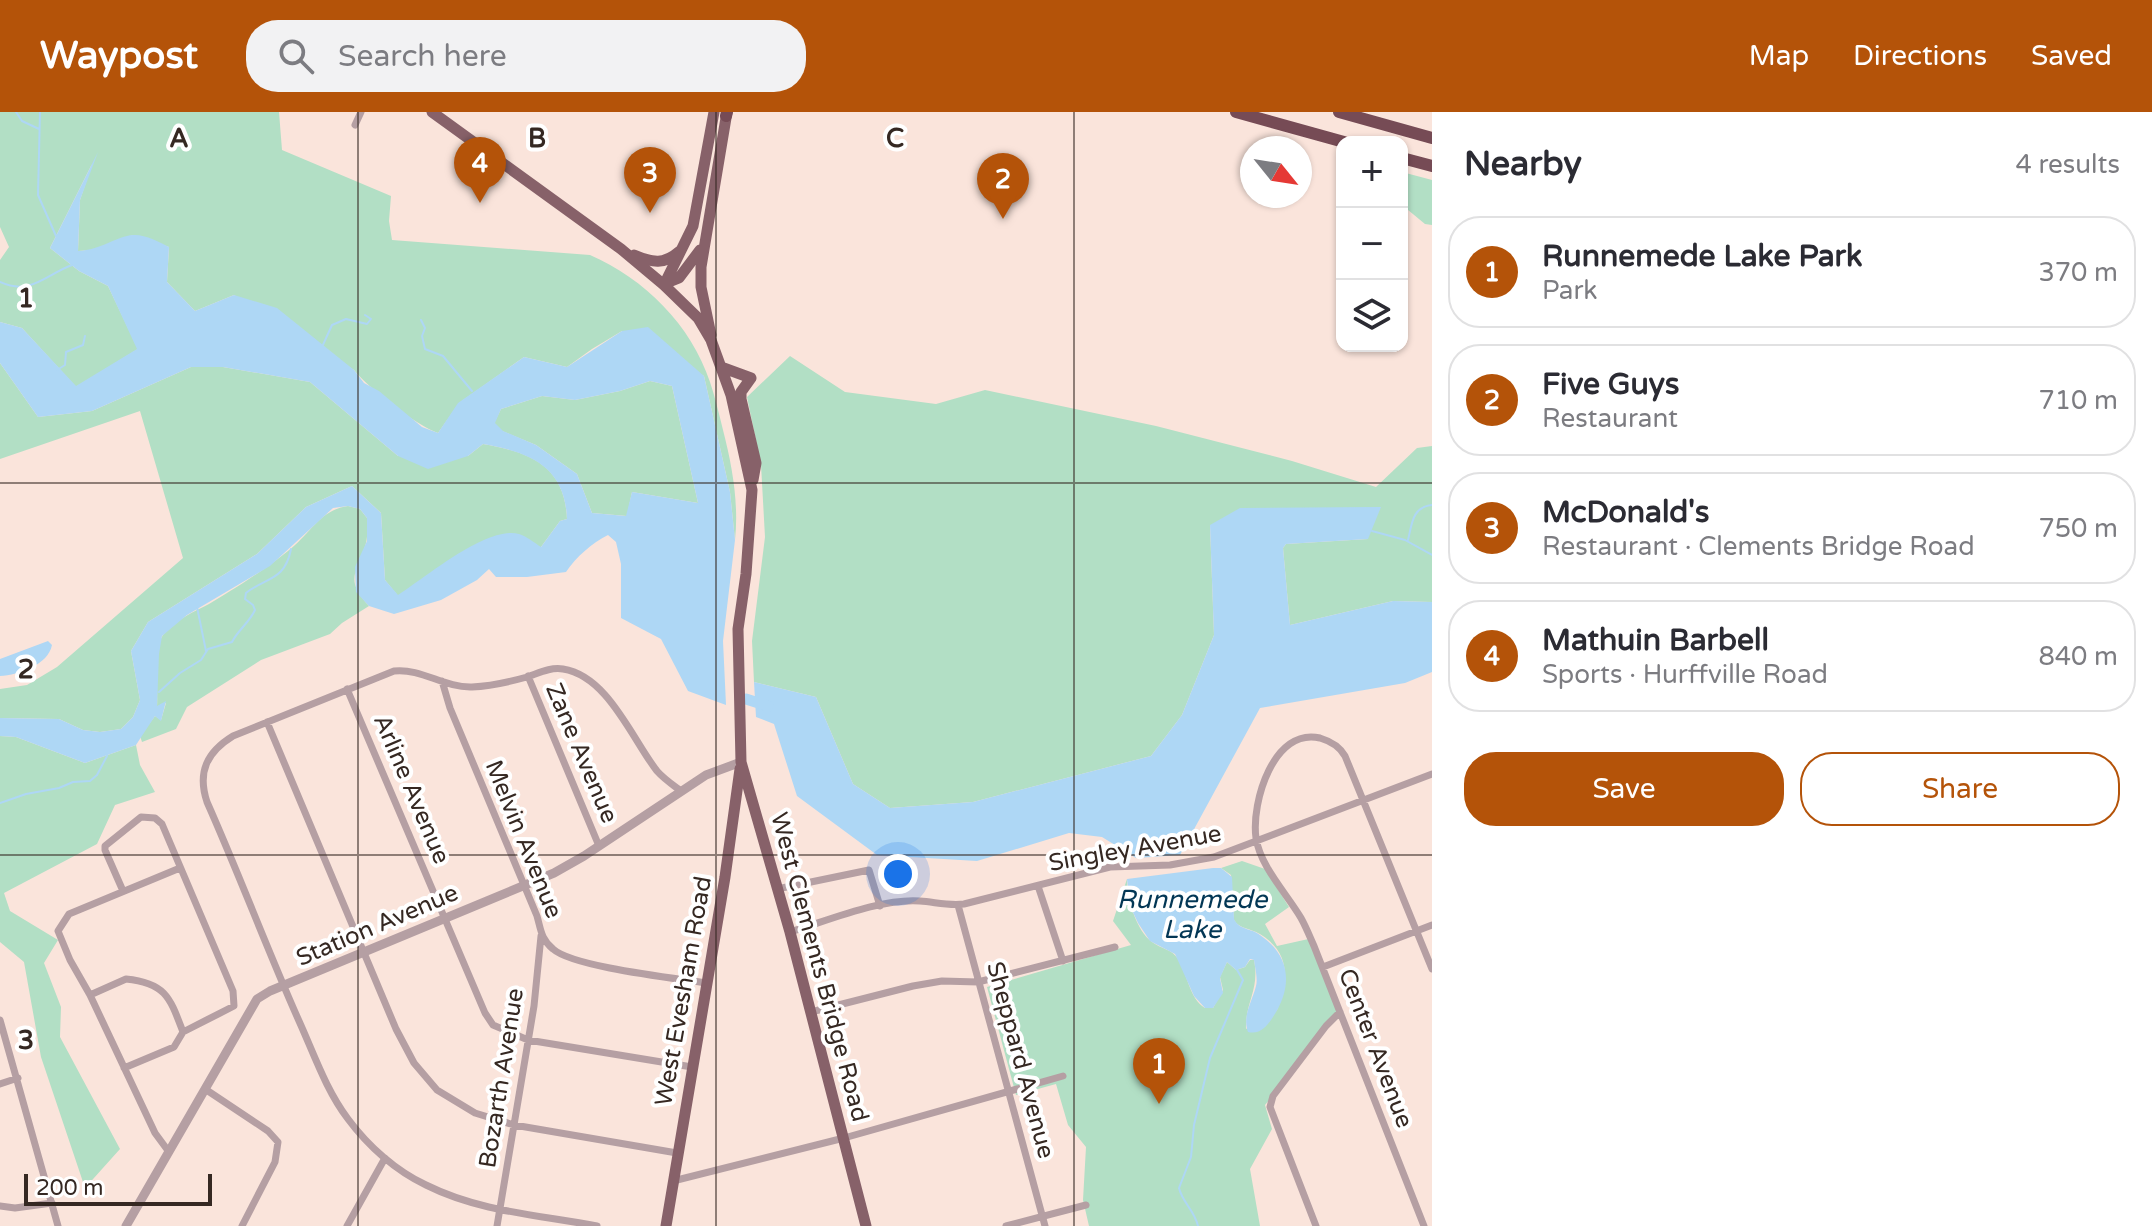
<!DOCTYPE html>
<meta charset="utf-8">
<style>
body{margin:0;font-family:"Varela Round",sans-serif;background:#f2f2f3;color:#2b2b33}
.controls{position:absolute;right:24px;top:24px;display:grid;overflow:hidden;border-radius:16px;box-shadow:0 2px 6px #0004}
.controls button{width:72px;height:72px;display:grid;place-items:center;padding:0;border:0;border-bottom:2px solid #e1e1e2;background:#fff;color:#2b2b33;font:40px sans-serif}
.compass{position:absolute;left:1240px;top:24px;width:72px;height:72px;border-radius:50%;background:#fff;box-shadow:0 2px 6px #0004;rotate:120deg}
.scale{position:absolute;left:24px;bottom:20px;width:188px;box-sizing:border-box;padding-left:8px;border:4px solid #352822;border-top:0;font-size:22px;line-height:28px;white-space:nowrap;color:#352822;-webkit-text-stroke:6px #fff;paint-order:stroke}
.you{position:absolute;left:898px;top:762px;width:28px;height:28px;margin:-20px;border:6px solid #fff;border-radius:50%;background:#1a73e8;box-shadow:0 0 0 12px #1a73e833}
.badge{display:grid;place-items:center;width:52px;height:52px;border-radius:50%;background:#b45309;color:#fff;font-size:26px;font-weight:700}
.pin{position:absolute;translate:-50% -66px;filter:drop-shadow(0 2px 4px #0008)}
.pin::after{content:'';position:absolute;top:42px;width:28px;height:24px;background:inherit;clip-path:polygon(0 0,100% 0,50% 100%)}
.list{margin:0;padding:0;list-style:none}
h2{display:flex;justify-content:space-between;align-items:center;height:104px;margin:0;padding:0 32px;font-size:34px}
h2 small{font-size:26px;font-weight:400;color:#7c7c81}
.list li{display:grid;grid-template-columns:52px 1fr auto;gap:24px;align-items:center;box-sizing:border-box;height:112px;margin:0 16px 16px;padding:0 16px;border:2px solid #e1e1e2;border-radius:32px}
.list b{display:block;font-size:30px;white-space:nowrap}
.list p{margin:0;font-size:26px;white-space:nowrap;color:#7c7c81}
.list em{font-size:26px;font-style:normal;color:#7c7c81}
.actions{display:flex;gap:16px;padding:24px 32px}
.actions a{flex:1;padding:18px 0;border:2px solid #b45309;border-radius:32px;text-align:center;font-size:28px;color:#b45309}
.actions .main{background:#b45309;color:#fff}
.icon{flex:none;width:44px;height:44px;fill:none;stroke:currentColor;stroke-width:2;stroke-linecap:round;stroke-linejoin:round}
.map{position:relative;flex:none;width:1432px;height:1114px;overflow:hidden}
header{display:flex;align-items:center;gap:48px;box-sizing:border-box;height:112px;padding:0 40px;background:#b45309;color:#fff}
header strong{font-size:38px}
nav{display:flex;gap:44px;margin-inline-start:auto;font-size:28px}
.search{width:560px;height:72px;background:#f2f2f3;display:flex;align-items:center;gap:20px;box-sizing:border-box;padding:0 28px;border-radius:32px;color:#7c7c81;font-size:30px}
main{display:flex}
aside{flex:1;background:#fff}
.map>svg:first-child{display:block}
</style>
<header>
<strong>Waypost</strong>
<div class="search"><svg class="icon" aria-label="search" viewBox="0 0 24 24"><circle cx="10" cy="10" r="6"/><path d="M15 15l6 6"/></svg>Search here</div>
<nav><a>Map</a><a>Directions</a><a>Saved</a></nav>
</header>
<main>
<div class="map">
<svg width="1432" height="1114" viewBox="0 0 1432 1114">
<rect width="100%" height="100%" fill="#fae4db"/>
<path fill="#b2dfc5" d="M0,0H279L282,38L391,84L389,109L392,128L590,143C645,167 691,213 710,270C715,285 719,302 723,318C732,353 739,391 735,428L730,380L704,264L622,219L592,237L567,255L524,245L459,291L438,321C417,314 367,275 354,258L234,183L195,199L167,170L169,135L133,123L95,138L78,139L80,88L92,52L50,136L79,159L108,174L138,237L76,275L22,216L0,210V148L9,135L0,115Z
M1402,60L1432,68V113L1425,112L1402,93Z
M790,244L845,280L936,292L985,278L1156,314L1292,349L1376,375L1417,336L1432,334V490L1393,489L1290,513L1283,436L1286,432L1368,427L1210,413L1214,523L1182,603L1151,644L973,690L890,696L853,672L816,585L754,570L752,529L765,425L761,353L747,285Z
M0,251L38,305L92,299L191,255H223L310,270L398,344H468L483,332C530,340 565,354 567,407L560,409L541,435L451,447L398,484L385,468L381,401L352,374L306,395L257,442L148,510L131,539L140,588L133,605L121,617L100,620L83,618L59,607L0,606V577L27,573L57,555L183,446L140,299L0,347Z
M650,269L672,274L698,391L632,380L627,404L592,401L577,362L536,333L502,319L494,311L501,297L542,284L575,288L620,279Z
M348,394L360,397L367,406C367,414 368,423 366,431C358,461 343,466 369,494L342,511L330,522L261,548L187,595L176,617L142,630L140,624L155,604L161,608L166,591L157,595C158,579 154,535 163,523C174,508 194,500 209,492C233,478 275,451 295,433C314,416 322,398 348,394Z
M0,624L16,625L85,651L136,633L140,653L155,680L115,693L97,732L4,781L10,799L58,828L44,851L61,895L60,925L120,1037L85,1076L41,945L24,850L0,830Z
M1242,749L1265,757L1289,795L1265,812L1277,834L1313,826L1341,900L1265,993L1272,1017L1250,1057L1260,1114H1089L1083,1088L1086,1035L1068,1013L1056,972L1016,983L987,875L1131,833L1113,809L1127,767C1127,787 1136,818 1152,830C1161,837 1172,837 1178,847C1188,863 1189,886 1205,896H1213L1223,878L1220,865L1227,850L1236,858L1245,855L1250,848H1254C1260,878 1245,890 1246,917L1277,898C1289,867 1291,838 1256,820C1247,816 1239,816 1234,808L1231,763L1221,756Z"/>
<path fill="#aed7f5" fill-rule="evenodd" d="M98,40L80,88L78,139C101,138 117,124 133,123C144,122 160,130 169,135L167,170L195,199L234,183L277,196L354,258L364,271L379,279L422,315L438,321L458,291L524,245L567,255L622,219L648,215L704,264L730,380L735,428L723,529L726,593L688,579L661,527L621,506V452L616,430L608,423C592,431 576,445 566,460L527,465H496L489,457L477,468L441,488L394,502L369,494L356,480L355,455L367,429V406L360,397L348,394L333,396L270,454L187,503L162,524L159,542L157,594L166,589L161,609L155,604L136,633L85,651L16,625L0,624V606L59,607L83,618L100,620L121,617L133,605L140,588L131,539L148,510L257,442L306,395L352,374L381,401L385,468L398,483C425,466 487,413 519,422C526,424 535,431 541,435L560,409L567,407C565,354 529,340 483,332L468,344L428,357L398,344L310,270L223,255H191L92,299L38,305L0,251V210L22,216L76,274L137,237L108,174L79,159L50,136ZM650,269L672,274L698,391L632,380L626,404L592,401L577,362L536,333L503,319L495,311L501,297L542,284L575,288L620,279Z
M1381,395L1368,427L1286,432L1283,436L1290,513L1393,489L1432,490V560L1405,571L1260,596L1180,743L1136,746L1102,725L1069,721L977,749L877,743L797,684L774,612L756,605L754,570L816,585L853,672L890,696L973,690L1151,644L1182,603L1214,523L1210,413L1240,396Z
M48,529L52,533C48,553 19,563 0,564V547Z
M1213,756H1221L1232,765L1234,807C1239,818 1251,816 1260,823C1291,844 1293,875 1273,905C1267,914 1260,923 1248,920C1242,904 1252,890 1256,874C1258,867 1255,856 1254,848L1250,847L1245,855L1236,858L1227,850L1220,866L1223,881L1213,896H1205L1194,884L1175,842L1150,829L1138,811L1130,794L1127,767Z"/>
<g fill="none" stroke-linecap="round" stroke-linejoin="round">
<path stroke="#aed7f5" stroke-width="2" d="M16,0L22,9L39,17
M40,0L38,83L56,124
M0,170C31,184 45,163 72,153
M421,208L425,216L422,224L425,237L443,244L472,279
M322,235L332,213L346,207L367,212L371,207L365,203
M57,258L65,253L66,240L83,233L85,224
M1372,419L1405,428L1432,443
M1408,428C1412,412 1412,395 1432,393
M197,495L206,539
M159,580L180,561L201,548L208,537L232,530C238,518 249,511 255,498L253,493L245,487L246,481C266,465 285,469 291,437
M0,691L26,682L59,676L73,670L90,669L97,663L107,644
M1198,1114C1195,1099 1182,1090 1179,1076L1191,1045L1194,1013L1210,946L1243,868L1236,856"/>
<path stroke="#aed7f5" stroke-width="11" d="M746,587L768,594"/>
<path stroke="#b59fa3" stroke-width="7" d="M355,13L361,0
M528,564L599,734
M442,569L450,596L537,804C541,818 541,827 553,837C573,855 674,866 706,871
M347,577L485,901L493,913L528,928L692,955
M267,610L396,917L414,951L437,978L475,1001L514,1013L677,1041
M1038,774L1063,849
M777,777L869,758L880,794
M123,779L105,738V734L141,705L155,706L162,712L233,879L234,894L183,920
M958,793L1045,1114
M790,820C827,809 881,786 920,789C935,790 948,794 964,792L1110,755L1170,753L1214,745L1432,662
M1323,855L1432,813
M90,883L70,848L58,819L69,802L180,756
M811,900L913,874L942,869L978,870L1115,835
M0,908L58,1114
M124,956L174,935L183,920
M0,972L18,966
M205,977L268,1019L278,1030L275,1050L242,1114
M169,1040L155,1021L90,883L126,867C166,871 170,886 183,920
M673,1069L844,1026L1063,964
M0,1094L15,1096L52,1091
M347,1114L385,1046
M497,1114L534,894L541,824
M597,1114C539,1103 480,1100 426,1073C396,1059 368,1034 348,1007C326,978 314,942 299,909C267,837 239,762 207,690C197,660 207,640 233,624L394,559C422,556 444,576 472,575C491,574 509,570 527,565C539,561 550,555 563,557C608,564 632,627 657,659C664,667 673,673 681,679
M1006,1114L1086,1093
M1316,1114L1270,995L1273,984L1326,914L1340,900
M1424,1114L1314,834C1310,825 1306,815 1301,806C1287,782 1260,754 1256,726C1251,690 1274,615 1320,626C1330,629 1340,635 1345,644L1432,857"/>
<path stroke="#b59fa3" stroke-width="9" d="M126,1114L257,887L270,879L554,761L584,744L706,663L741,650"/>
<path stroke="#876169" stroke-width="11" d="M432,0L621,137L664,173L698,206L711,228L731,283L752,378L746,462L738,517L741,650L790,820L866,1114
M634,143C653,151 664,153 680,139
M664,172L679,166L700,138
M664,173L693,114L714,0
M711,223L701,175V155L727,0
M721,255L751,266L741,280V287L756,351L753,368
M666,1114L725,765L740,657"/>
<path stroke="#764b55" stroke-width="12" d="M1236,0L1344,30
M1339,0L1432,26
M726,4L727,0
M1402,46L1432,54"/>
</g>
<path fill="none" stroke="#352822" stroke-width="2" stroke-opacity="0.55" d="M358,0V1114M716,0V1114M1074,0V1114M0,371H1432M0,743H1432"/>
<g text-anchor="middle" stroke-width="8" stroke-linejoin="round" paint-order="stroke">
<g font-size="24" fill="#352822" stroke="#fff">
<text transform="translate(582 641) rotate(67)" y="8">Zane Avenue</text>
<text transform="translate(412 677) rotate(67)" y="8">Arline Avenue</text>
<text transform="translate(524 727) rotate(68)" y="8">Melvin Avenue</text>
<text transform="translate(1135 736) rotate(-10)" y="8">Singley Avenue</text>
<text transform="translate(377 813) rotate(-23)" y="8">Station Avenue</text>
<text transform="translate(820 855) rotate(75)" y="8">West Clements Bridge Road</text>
<text transform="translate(683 879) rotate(-80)" y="8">West Evesham Road</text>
<text transform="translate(1376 936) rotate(69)" y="8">Center Avenue</text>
<text transform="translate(1021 948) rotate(75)" y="8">Sheppard Avenue</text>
<text transform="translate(501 966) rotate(-81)" y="8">Bozarth Avenue</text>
</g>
<g font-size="26" font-style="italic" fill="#033755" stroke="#fff">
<text x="1192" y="796">Runnemede<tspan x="1192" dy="30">Lake</tspan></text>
</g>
</g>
<g font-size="26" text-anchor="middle" font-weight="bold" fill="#352822" stroke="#fff" stroke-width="8" stroke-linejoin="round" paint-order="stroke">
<text x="179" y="35">A</text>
<text x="537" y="35">B</text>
<text x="895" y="35">C</text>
<text x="26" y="195">1</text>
<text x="26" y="566">2</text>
<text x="26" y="937">3</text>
</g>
</svg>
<div class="controls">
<button>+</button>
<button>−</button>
<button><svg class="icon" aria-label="layers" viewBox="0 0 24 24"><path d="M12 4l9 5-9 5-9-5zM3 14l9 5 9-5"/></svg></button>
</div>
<svg class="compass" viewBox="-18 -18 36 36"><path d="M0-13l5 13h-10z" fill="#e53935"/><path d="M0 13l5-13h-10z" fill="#7c7c81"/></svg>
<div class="scale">200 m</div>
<div class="you"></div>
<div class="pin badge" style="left:1159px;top:992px">1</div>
<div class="pin badge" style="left:1003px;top:107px">2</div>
<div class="pin badge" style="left:650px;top:101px">3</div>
<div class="pin badge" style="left:480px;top:91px">4</div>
</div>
<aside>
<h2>Nearby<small>4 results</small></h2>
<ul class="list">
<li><span class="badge">1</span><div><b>Runnemede Lake Park</b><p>Park</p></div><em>370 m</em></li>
<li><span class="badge">2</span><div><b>Five Guys</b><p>Restaurant</p></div><em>710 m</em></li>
<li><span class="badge">3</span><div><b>McDonald's</b><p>Restaurant · Clements Bridge Road</p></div><em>750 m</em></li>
<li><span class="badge">4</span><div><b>Mathuin Barbell</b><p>Sports · Hurffville Road</p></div><em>840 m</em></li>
</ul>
<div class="actions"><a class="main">Save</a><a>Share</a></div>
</aside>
</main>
